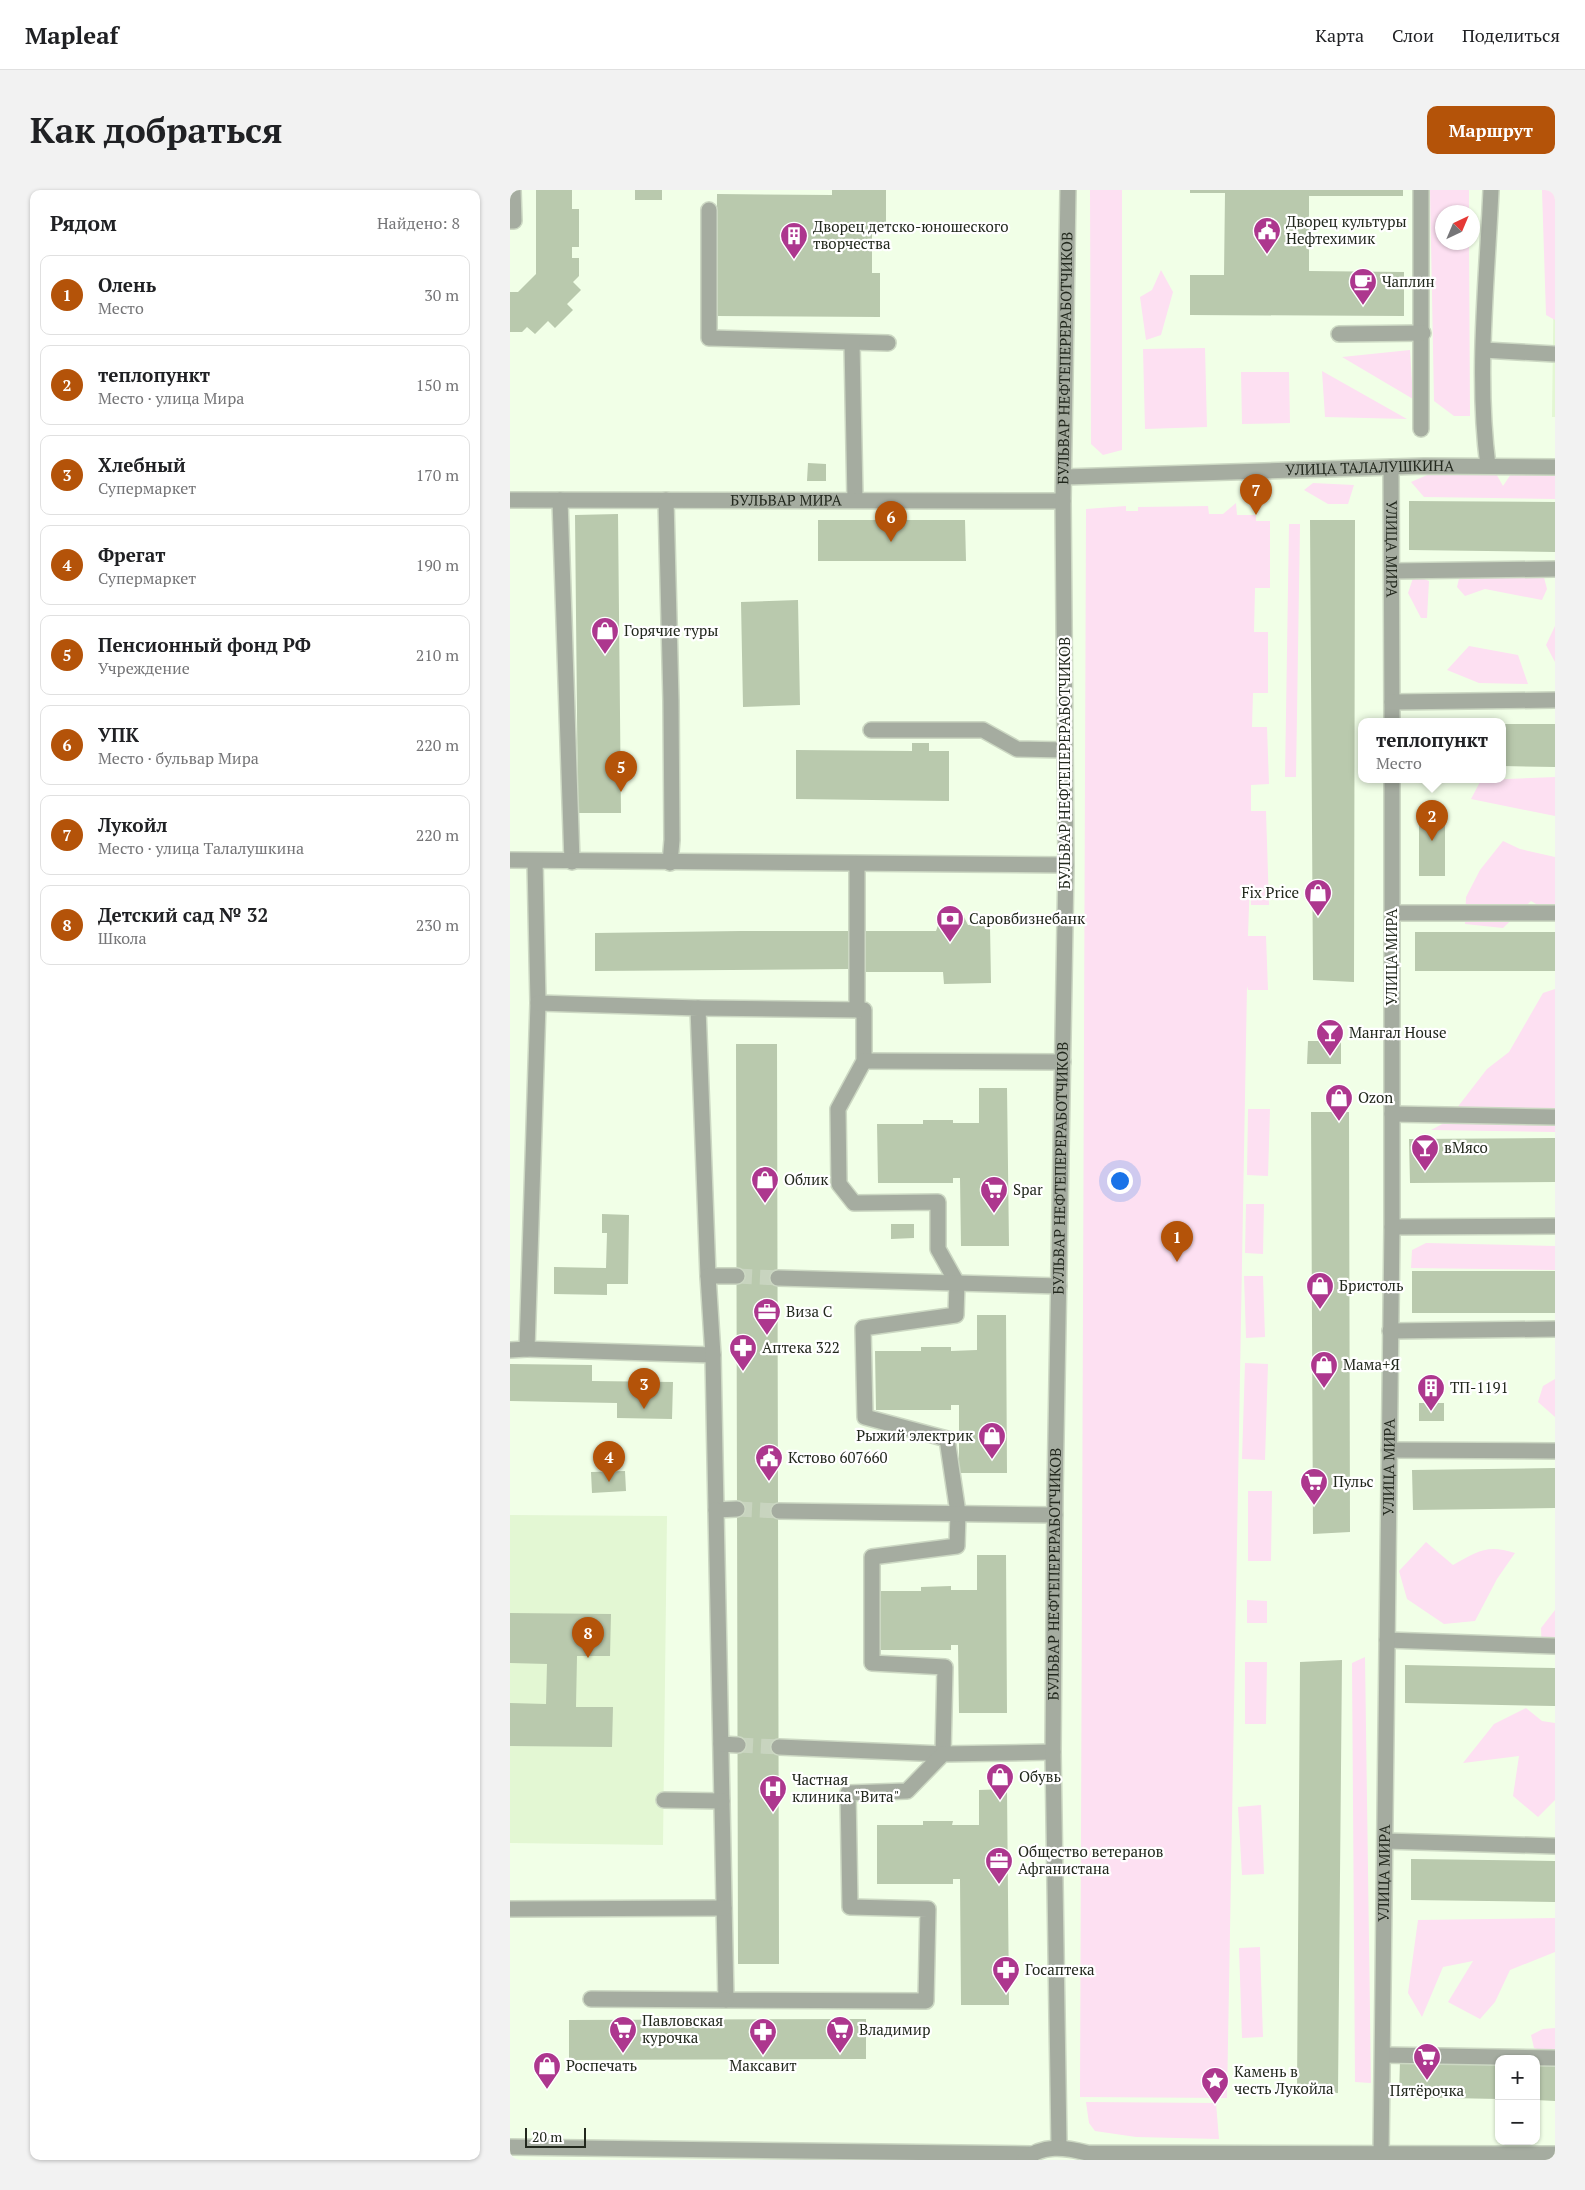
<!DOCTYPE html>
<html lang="ru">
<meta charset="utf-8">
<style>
body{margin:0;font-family:"PT Serif",serif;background:#f2f2f2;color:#202124}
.controls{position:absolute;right:15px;bottom:15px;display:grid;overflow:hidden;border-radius:10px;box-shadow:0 1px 4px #0004}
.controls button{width:45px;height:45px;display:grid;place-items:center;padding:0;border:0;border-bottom:1px solid #e0e0e0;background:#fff;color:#202124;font:25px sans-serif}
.compass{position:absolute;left:925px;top:15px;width:45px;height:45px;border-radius:50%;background:#fff;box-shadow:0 1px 4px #0004;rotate:44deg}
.scale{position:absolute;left:15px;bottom:12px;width:61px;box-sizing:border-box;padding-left:5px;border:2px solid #22281d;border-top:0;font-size:14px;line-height:18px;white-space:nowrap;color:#22281d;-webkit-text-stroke:4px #fff;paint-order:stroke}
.you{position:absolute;left:609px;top:990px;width:18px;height:18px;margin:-12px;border:4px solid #fff;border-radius:50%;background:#1a73e8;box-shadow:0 0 0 8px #1a73e833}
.badge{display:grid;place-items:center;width:32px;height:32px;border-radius:50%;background:#b45309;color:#fff;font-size:16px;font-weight:700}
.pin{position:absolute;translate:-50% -41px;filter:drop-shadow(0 1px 2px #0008)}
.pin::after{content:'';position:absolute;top:26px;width:18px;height:15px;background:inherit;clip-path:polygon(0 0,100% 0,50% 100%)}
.popup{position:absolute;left:848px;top:528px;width:148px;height:65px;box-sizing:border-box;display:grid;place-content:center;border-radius:10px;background:#fff;filter:drop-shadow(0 1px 4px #0005);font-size:16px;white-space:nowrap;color:#757577}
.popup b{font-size:19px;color:#202124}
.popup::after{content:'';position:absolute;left:50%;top:100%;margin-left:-10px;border:10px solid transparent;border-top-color:#fff}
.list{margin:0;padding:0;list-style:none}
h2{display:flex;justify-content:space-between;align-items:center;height:65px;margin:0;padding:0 20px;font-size:21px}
h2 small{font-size:16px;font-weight:400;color:#757577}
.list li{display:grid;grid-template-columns:32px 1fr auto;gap:15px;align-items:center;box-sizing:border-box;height:80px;margin:0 10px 10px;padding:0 10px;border:1px solid #e0e0e0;border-radius:10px}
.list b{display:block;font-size:19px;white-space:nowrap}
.list p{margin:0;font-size:16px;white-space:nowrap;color:#757577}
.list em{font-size:16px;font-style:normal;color:#757577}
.map{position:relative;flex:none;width:1045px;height:1970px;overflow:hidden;border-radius:10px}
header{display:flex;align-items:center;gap:30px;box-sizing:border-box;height:70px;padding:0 25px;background:#fff;border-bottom:1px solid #e0e0e0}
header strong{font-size:24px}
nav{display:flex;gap:28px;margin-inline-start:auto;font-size:18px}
.intro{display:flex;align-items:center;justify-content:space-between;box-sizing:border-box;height:120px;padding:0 30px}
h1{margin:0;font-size:35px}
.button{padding:12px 22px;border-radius:10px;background:#b45309;color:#fff;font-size:18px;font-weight:700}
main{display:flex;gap:30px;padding:0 30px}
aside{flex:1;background:#fff;border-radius:10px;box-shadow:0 1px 4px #0004}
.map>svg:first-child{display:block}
</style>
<header>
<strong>Mapleaf</strong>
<nav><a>Карта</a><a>Слои</a><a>Поделиться</a></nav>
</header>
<div class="intro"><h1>Как добраться</h1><a class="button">Маршрут</a></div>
<main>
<aside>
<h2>Рядом<small>Найдено: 8</small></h2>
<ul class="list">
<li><span class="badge">1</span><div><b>Олень</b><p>Место</p></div><em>30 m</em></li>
<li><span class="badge">2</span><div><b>теплопункт</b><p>Место · улица Мира</p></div><em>150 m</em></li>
<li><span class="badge">3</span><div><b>Хлебный</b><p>Супермаркет</p></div><em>170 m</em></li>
<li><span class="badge">4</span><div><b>Фрегат</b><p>Супермаркет</p></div><em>190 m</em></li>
<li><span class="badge">5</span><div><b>Пенсионный фонд РФ</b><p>Учреждение</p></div><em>210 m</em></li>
<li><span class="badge">6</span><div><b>УПК</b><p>Место · бульвар Мира</p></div><em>220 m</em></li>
<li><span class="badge">7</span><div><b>Лукойл</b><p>Место · улица Талалушкина</p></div><em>220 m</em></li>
<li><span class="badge">8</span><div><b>Детский сад № 32</b><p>Школа</p></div><em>230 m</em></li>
</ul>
</aside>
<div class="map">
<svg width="1045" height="1970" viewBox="0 0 1045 1970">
<rect width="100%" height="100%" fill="#f1ffe7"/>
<path fill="#e3f7d3" d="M1045,0V227H1042Z
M0,1325L157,1326L153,1655L0,1653Z"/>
<path fill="#fde0f2" d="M580,0H612V260L593,265L581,254Z
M920,0H959V22H932V52L959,53L960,226H944L924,211Z
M1032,0H1045V130L1036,125Z
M651,80L663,102L651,145L636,150L630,107L642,100Z
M695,158L697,237L635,239L633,159Z
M900,160L903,209L832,167Z
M812,181L897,229L815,227Z
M731,182H779L780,233L732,234Z
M1005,278L1045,282V309L914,307L901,292L924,282L984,280L993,296Z
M803,293L844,295L838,314H818L794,300Z
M726,313L727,325H746V331H760V398H745L744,442H758V503H743L742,537H757L759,594L741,595V621H756L759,715H741L740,688L738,746H756L758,800H738L737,796L717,1908L570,1907L576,319L616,316V321H628V317L698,316L699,324H713Z
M779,334H790L786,587H775Z
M952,376H1031L1037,399L1032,410L975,399L955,406L947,397Z
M904,385L919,391L917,428H911L898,403Z
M1045,436V472L1036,455Z
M959,456L1008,465L1018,494L969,493L937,480Z
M1045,587V626L961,609L971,590Z
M993,651L1010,659L1045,667V725L1021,711L993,738L955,734L956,707L970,680Z
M1045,799V942L921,940L936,932L977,879L999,862L1033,803Z
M738,919H760L758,986L737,985Z
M736,1014H754L753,1064L735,1063Z
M916,1053L1045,1056V1080L901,1078L902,1060Z
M734,1086H753L755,1147L736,1148Z
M735,1173L758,1174L755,1270L732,1269Z
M1045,1189V1227L1028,1212L1033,1196Z
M738,1301H762L761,1371H738Z
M916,1352L943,1375C968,1361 977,1354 1005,1363L987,1389L965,1431L934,1434L897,1409L889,1381Z
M737,1410L757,1411V1433H737Z
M1045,1420V1465L1032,1464L1031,1438Z
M855,1467L861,1893L845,1892L842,1473Z
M735,1472H757L756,1534H735Z
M1016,1518L1032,1531L1045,1533V1610L1028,1627L1003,1606L1009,1566L953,1573L984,1534Z
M751,1615L754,1684L732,1685L728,1617Z
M1045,1728V1762L1000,1780L985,1812L970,1829L938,1812L963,1771L933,1777L912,1827L898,1803L908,1730Z
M750,1757L753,1847L732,1848L729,1758Z
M1045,1838V1864L1024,1858L1021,1845L1033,1839Z
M576,1912L706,1913L709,1949L626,1947L585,1941L579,1933Z"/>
<path fill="#b9c9ad" d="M26,0H62V19H69V57H62V68H69V86L63,92L71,100L57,114L63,120L45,138L38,131L25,144L17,137L12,142H0V102H8L26,84Z
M125,0H152V10H125Z
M322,0H376V37H362V83H370V127L206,126L207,4L322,5Z
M680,0H893V6H799V81L894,82V126L680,125V85H714L715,3H680Z
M298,273L316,274V291H297Z
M899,311L1045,312V362L899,360Z
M108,324L111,623H68L65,325Z
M308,330H455L456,371H308Z
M800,330H845L844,792L803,790Z
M288,410L290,515L233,517L231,412Z
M992,534H1045V577L992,576Z
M402,553H419V561H439V611L286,609V560L402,561Z
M909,617H935V686H909Z
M442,720L452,723L458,735L480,736L481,793L434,794L433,782H356V741H426L432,724Z
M231,741H338L339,779L85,781V743Z
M905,742H1045V781H905Z
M798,851H831V874H797Z
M226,854H267L269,1774H228Z
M469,898H497L499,1056H451L450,988H443V993H368L367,934H413V930H443V933H469Z
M801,922H839L840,1342L803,1344Z
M1045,948V992L900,993L899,949Z
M92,1024L119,1025L118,1094H97V1105L44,1104V1077L96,1078L97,1043H92Z
M381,1034H404V1048L381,1049Z
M902,1081H1045V1123H902Z
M467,1125H496L497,1283H449V1215H441V1220H366L365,1161H411V1157H441V1161L467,1160Z
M0,1174L82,1175V1191L163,1192L162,1229L107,1228V1213L0,1211Z
M909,1213H934V1231H909Z
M1045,1278V1318L903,1320L902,1280Z
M115,1281L116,1301L82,1303L81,1282Z
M467,1365H496L497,1523H449L448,1455H441V1460H366L365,1401H411V1397L441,1396V1400H467Z
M0,1423L101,1424L100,1466H67L66,1517H103L102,1557L0,1556V1513L36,1514L37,1474L0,1473Z
M832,1470L828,1903L787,1902L790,1472Z
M895,1475L1045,1478V1516L895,1513Z
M497,1599L499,1815H451L450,1689H443V1694H367V1635H413V1631H443L442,1635H469V1600Z
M901,1669L1045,1671V1712L901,1710Z
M356,1829V1869L59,1870V1830Z
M890,1870L989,1872V1909L889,1907Z
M1026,1873H1045V1911L1026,1910Z"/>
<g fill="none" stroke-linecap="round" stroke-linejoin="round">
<path stroke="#c8d4bf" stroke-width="15" stroke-dasharray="15 8" stroke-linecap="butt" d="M227,1086L268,1088
M227,1319L269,1321
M228,1555L269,1557"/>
<defs>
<g id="minor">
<path d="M911,0V239"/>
<path d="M199,20V148L378,153"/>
<path d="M0,31H4L3,0"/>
<path d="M829,144L913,143"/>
<path d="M342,153L345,310"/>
<path d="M974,160L1045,164"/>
<path d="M978,276C966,185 977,91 981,0"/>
<path id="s1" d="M881,277L882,532"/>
<path id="s2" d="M555,287L914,276L1045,277"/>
<path id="s3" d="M0,310L553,311"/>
<path d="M50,310L62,672"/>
<path d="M156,310L161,511L162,650L160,673"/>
<path d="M882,381L1045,379"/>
<path d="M882,512L1045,510"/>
<path d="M361,540H473L507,559L555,560"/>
<path d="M0,670L556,675"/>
<path d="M25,671L28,813L17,1159L203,1165"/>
<path d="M882,723H1045"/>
<path d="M28,813L188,818L198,1086"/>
<path d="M188,818L354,820V871L328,919L329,994L344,1013L428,1012V1059L447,1093L446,1125L353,1138L355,1227L437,1249L448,1323L447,1356L362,1367V1473L435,1477L433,1564L269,1557"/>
<path d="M347,820V674"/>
<path d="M354,871L553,872"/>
<path d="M882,924L1045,927"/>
<path d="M882,1037L1045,1036"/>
<path d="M227,1086H198L203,1165L206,1320L227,1319"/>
<path d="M268,1088L549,1096"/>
<path d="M880,1141L1045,1139"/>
<path d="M0,1160L17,1159"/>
<path d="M879,1260L1045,1261"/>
<path d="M206,1320L216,1810L416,1811L418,1719L340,1717L338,1603L397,1601L433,1564L543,1562"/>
<path d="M269,1321L545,1325"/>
<path d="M877,1450L1045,1456"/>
<path d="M211,1554L228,1555"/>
<path d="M154,1610L212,1611"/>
<path d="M875,1651L1045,1656"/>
<path d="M0,1719L214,1718"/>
<path d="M81,1809L216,1810"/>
<path d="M873,1865L1045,1868"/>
<path id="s4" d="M549,1956L543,1562L545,1304L556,675L553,311L558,0"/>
<path d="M0,1957L521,1964"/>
<path id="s5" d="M871,1965L882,1037V590"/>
<path d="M514,1970C533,1954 555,1957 577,1963L1045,1964"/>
</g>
</defs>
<use href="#minor" stroke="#ccd8c3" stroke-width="18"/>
<use href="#minor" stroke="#a5aca0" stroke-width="15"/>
</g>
<defs>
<symbol id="civic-pin" viewBox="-11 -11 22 30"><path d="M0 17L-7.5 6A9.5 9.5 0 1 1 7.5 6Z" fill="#ad378e" stroke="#fff"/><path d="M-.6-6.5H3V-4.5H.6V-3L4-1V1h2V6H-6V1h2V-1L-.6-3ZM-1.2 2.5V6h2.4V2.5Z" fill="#fff"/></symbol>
<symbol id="building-pin" viewBox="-11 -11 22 30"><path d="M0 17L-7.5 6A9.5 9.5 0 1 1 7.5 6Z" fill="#ad378e" stroke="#fff"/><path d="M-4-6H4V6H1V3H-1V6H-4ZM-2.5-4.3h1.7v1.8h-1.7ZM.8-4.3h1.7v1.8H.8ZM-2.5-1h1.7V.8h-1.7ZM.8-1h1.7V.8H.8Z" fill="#fff"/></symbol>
<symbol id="cafe-pin" viewBox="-11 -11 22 30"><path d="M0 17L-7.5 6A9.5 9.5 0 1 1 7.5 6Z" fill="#ad378e" stroke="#fff"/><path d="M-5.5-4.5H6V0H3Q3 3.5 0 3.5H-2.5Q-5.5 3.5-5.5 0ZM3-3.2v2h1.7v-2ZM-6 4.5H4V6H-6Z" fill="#fff"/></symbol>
<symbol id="shop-pin" viewBox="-11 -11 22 30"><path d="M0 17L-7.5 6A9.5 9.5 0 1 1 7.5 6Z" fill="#ad378e" stroke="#fff"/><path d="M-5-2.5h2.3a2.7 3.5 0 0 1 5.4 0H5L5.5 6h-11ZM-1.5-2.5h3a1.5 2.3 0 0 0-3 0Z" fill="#fff"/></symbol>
<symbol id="bank-pin" viewBox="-11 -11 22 30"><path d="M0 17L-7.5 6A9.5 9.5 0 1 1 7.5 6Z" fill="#ad378e" stroke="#fff"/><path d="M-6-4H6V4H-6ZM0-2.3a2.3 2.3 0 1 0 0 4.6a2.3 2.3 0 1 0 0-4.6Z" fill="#fff"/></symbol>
<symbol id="bar-pin" viewBox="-11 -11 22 30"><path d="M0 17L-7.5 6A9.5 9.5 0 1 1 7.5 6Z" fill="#ad378e" stroke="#fff"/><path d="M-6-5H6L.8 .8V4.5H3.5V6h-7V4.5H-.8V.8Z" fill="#fff"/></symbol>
<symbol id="supermarket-pin" viewBox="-11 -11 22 30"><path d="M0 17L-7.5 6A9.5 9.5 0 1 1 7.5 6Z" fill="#ad378e" stroke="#fff"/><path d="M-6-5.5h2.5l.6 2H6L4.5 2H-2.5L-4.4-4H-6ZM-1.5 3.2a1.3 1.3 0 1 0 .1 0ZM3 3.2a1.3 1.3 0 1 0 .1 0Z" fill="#fff"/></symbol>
<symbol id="office-pin" viewBox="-11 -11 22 30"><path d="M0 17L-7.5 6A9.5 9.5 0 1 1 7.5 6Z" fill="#ad378e" stroke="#fff"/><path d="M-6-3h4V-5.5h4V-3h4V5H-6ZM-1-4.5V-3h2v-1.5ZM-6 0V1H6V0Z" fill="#fff"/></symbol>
<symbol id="pharmacy-pin" viewBox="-11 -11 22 30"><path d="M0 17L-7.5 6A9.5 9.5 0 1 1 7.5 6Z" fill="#ad378e" stroke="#fff"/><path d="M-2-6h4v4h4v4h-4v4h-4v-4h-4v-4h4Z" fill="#fff"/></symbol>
<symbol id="hospital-pin" viewBox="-11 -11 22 30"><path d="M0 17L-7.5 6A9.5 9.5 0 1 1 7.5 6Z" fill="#ad378e" stroke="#fff"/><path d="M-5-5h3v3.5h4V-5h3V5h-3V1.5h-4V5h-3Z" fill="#fff"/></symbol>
<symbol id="sight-pin" viewBox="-11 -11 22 30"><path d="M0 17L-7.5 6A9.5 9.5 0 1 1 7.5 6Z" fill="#ad378e" stroke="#fff"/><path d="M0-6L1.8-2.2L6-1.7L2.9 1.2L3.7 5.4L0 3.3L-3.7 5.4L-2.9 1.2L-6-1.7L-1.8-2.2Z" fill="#fff"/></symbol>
</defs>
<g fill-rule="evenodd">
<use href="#civic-pin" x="741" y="25" width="32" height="43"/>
<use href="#building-pin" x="268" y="30" width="32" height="43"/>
<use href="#cafe-pin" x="837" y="76" width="32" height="43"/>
<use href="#shop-pin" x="79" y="425" width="32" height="43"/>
<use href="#shop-pin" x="792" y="687" width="32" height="43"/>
<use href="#bank-pin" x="424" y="713" width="32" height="43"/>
<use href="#bar-pin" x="804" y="827" width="32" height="43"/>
<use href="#shop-pin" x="813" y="892" width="32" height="43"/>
<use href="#bar-pin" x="899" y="942" width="32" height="43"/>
<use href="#shop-pin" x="239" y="974" width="32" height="43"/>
<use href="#supermarket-pin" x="468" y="984" width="32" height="43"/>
<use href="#shop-pin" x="794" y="1080" width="32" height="43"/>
<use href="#office-pin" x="241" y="1106" width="32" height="43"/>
<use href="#pharmacy-pin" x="217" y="1142" width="32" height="43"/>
<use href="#shop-pin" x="798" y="1159" width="32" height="43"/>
<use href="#building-pin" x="905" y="1182" width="32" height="43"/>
<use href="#shop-pin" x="466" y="1230" width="32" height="43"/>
<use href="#civic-pin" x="243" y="1252" width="32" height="43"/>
<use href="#supermarket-pin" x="788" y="1276" width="32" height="43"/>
<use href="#shop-pin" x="474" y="1571" width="32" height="43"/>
<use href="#hospital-pin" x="247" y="1583" width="32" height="43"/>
<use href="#office-pin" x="473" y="1655" width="32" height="43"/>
<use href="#pharmacy-pin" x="480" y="1764" width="32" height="43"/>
<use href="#supermarket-pin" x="97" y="1824" width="32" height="43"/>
<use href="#supermarket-pin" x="314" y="1824" width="32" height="43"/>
<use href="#pharmacy-pin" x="237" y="1826" width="32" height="43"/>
<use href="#supermarket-pin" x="901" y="1851" width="32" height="43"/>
<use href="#shop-pin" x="21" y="1860" width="32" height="43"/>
<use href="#sight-pin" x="689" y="1875" width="32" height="43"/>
</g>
<g text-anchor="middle" stroke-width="4.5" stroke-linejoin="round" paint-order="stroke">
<g font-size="15" fill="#22281d" stroke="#fff" text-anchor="start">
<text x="776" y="37">Дворец культуры<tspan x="776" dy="17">Нефтехимик</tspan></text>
<text x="303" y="42">Дворец детско-юношеского<tspan x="303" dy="17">творчества</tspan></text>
<text x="872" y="97">Чаплин</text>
<text x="114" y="446">Горячие туры</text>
<text x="789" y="708" text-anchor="end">Fix Price</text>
<text x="459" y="734">Саровбизнебанк</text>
<text x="839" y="848">Мангал House</text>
<text x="848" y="913">Ozon</text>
<text x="934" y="963">вМясо</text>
<text x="274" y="995">Облик</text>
<text x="503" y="1005">Spar</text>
<text x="829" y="1101">Бристоль</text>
<text x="276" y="1127">Виза С</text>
<text x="252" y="1163">Аптека 322</text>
<text x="833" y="1180">Мама+Я</text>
<text x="940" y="1203">ТП-1191</text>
<text x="463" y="1251" text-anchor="end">Рыжий электрик</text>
<text x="278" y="1273">Кстово 607660</text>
<text x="823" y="1297">Пульс</text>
<text x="509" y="1592">Обувь</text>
<text x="282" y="1595">Чаcтная<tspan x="282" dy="17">клиника "Вита"</tspan></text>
<text x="508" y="1667">Общество ветеранов<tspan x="508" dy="17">Афганистана</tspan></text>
<text x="515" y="1785">Госаптека</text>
<text x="132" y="1836">Павловская<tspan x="132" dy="17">курочка</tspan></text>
<text x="349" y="1845">Владимир</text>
<text x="56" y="1881">Роспечать</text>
<text x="253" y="1881" text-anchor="middle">Максавит</text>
<text x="724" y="1887">Камень в<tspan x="724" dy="17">честь Лукойла</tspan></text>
<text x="917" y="1906" text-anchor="middle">Пятёрочка</text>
</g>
<g font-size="15" fill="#22281d" stroke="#fff">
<text dy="5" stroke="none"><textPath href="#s4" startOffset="1788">БУЛЬВАР НЕФТЕПЕРЕРАБОТЧИКОВ</textPath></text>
<text dy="5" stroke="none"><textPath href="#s2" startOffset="305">УЛИЦА ТАЛАЛУШКИНА</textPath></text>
<text dy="5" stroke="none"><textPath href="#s3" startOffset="276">БУЛЬВАР МИРА</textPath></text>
<text dy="5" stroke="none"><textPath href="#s1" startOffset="82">УЛИЦА МИРА</textPath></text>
<text transform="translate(555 573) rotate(-90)" y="5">БУЛЬВАР НЕФТЕПЕРЕРАБОТЧИКОВ</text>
<text transform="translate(882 767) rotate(-90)" y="5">УЛИЦА МИРА</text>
<text dy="5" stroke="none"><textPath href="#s4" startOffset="978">БУЛЬВАР НЕФТЕПЕРЕРАБОТЧИКОВ</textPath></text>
<text dy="5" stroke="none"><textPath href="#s5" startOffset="688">УЛИЦА МИРА</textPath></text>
<text dy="5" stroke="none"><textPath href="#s4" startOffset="572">БУЛЬВАР НЕФТЕПЕРЕРАБОТЧИКОВ</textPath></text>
<text dy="5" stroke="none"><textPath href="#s5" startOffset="282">УЛИЦА МИРА</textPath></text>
</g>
</g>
</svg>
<div class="controls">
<button>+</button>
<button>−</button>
</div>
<svg class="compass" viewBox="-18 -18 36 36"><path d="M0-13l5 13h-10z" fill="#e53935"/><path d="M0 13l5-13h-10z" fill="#757577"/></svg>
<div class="scale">20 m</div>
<div class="you"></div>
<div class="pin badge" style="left:667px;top:1072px">1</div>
<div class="pin badge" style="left:922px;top:651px">2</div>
<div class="popup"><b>теплопункт</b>Место</div>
<div class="pin badge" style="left:134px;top:1219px">3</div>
<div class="pin badge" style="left:99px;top:1292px">4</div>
<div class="pin badge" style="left:111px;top:602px">5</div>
<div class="pin badge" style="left:381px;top:352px">6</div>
<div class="pin badge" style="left:746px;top:325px">7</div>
<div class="pin badge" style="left:78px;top:1468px">8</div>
</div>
</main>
